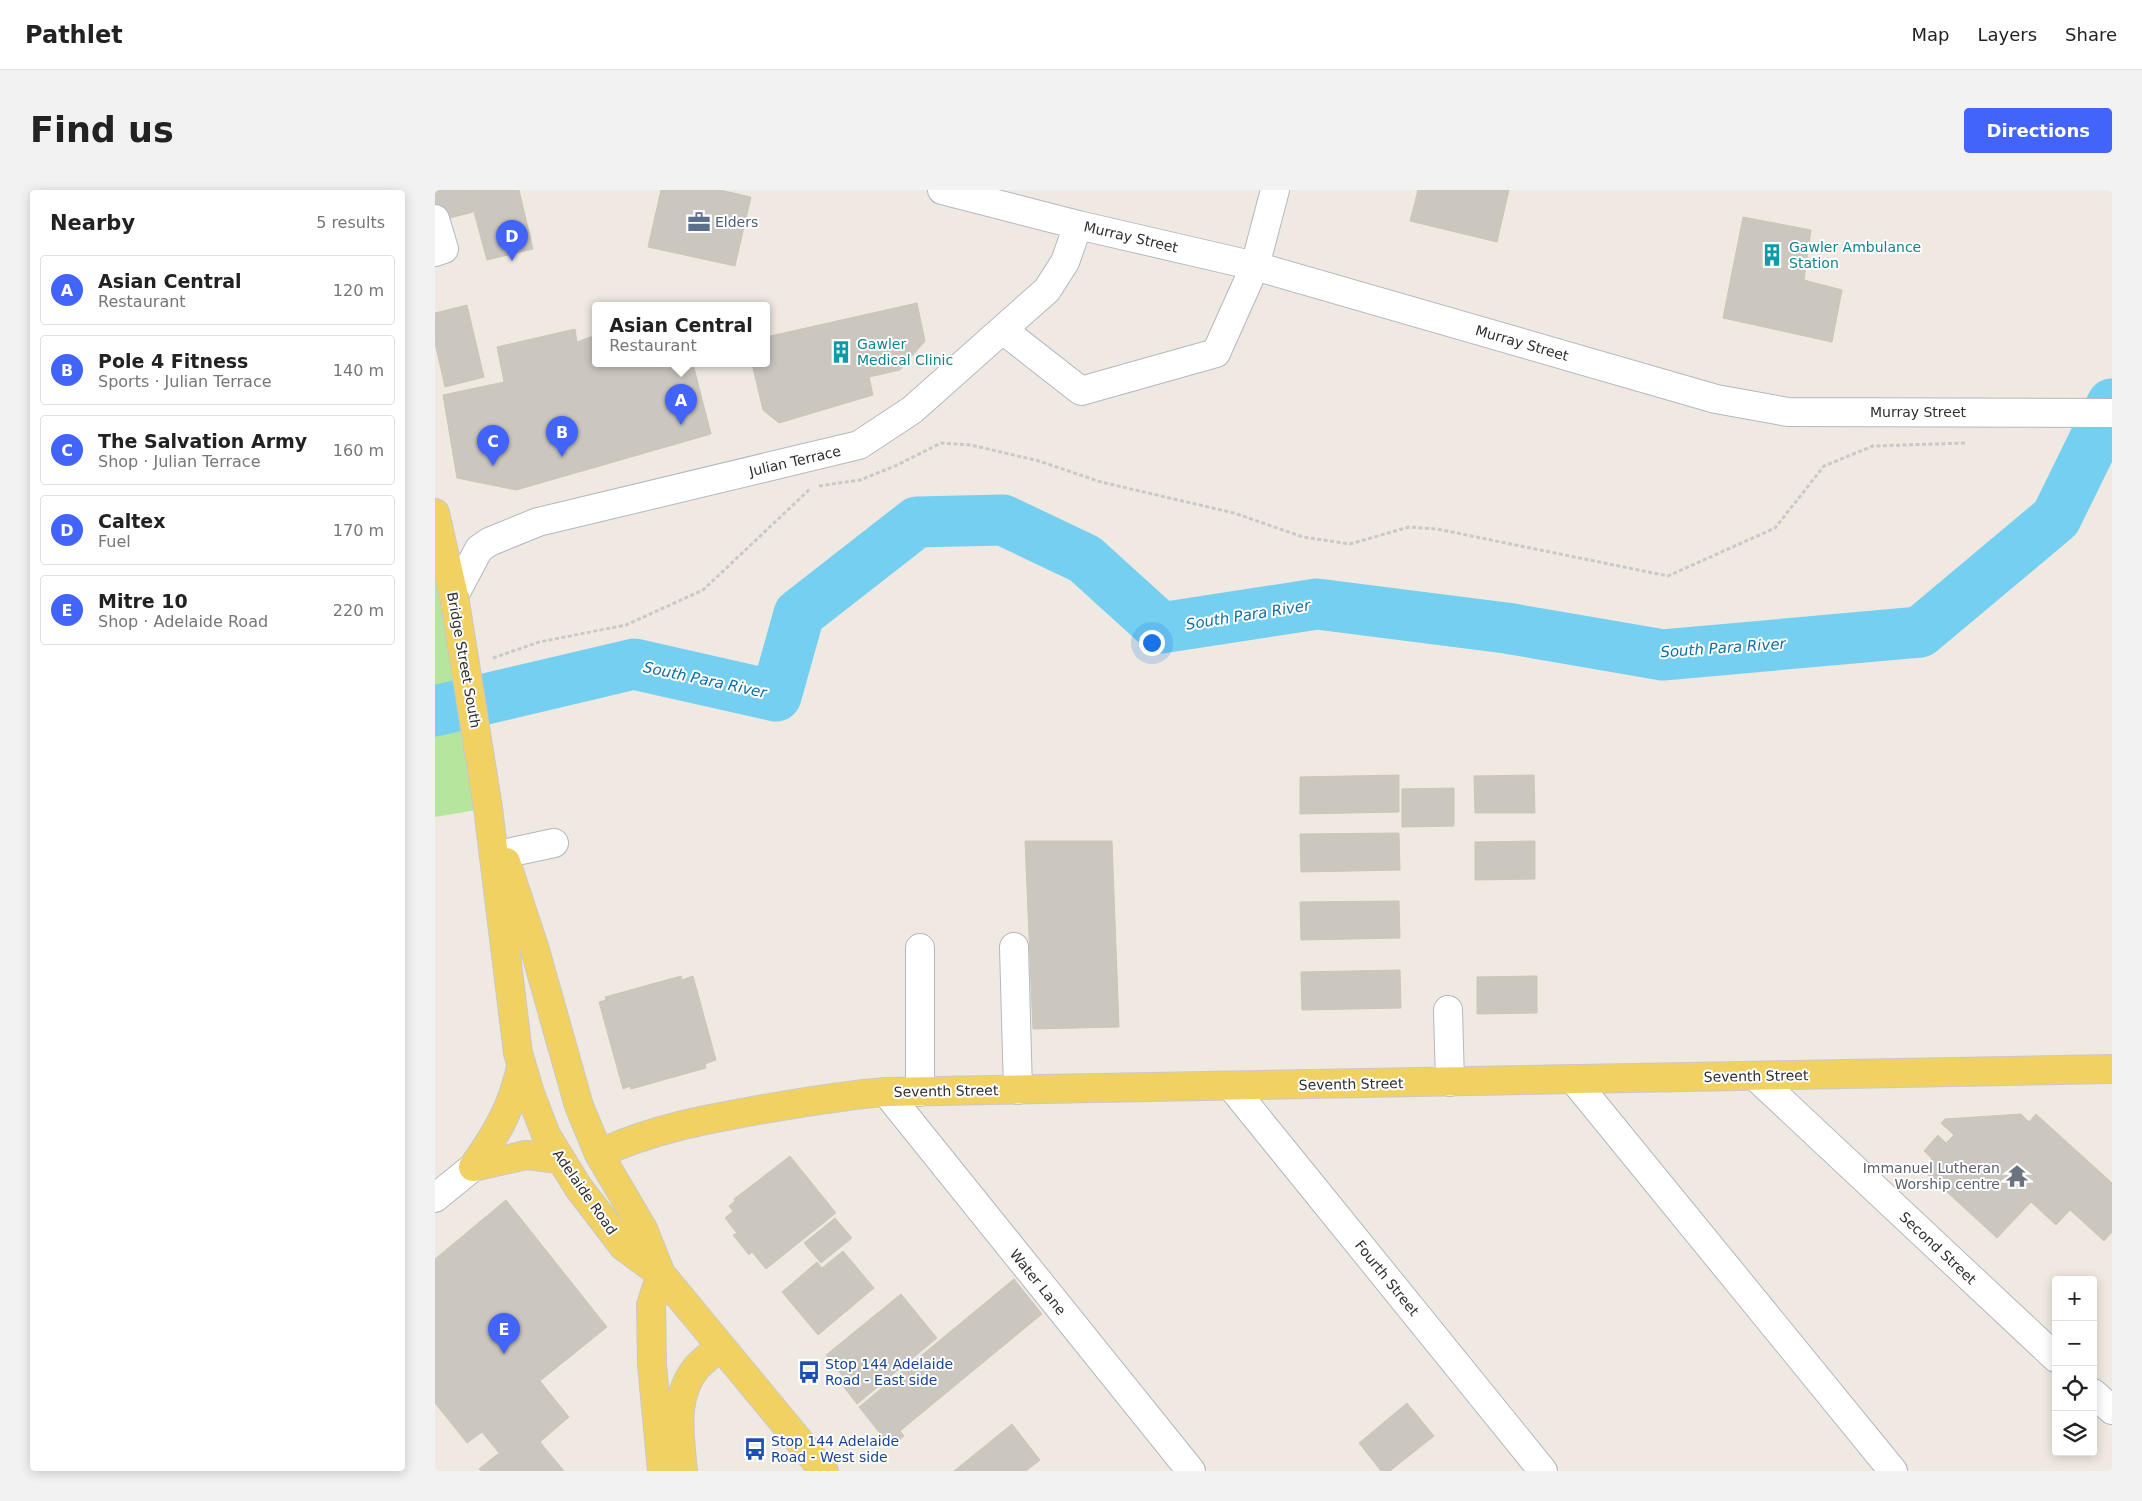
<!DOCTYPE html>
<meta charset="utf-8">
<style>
body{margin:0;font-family:"DejaVu Sans",sans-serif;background:#f2f2f2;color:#222}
.controls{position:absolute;right:15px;bottom:15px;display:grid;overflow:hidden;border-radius:5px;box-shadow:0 2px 12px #0003}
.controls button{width:45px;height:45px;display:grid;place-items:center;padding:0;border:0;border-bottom:1px solid #e0e0e0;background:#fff;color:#222;font:25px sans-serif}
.you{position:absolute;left:716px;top:452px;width:18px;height:18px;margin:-12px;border:4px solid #fff;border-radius:50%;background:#1a73e8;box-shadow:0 0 0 8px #1a73e833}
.badge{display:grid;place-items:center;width:32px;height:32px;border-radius:50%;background:#4264fb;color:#fff;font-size:16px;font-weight:700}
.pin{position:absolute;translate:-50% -41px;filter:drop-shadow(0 1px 2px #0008)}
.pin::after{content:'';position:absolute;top:26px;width:18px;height:15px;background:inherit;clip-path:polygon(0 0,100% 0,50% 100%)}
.popup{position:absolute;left:157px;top:112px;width:178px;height:65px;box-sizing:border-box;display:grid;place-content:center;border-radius:5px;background:#fff;filter:drop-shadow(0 1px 4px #0005);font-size:16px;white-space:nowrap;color:#767676}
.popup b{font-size:19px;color:#222}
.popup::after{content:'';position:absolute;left:50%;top:100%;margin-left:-10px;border:10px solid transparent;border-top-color:#fff}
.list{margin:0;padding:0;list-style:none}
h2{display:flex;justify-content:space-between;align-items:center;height:65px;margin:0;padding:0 20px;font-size:21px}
h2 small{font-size:16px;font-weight:400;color:#767676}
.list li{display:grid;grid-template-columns:32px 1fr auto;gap:15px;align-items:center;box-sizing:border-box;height:70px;margin:0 10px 10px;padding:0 10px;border:1px solid #e0e0e0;border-radius:5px}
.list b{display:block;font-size:19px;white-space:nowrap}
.list p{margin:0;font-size:16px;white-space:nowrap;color:#767676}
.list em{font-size:16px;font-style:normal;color:#767676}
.icon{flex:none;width:28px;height:28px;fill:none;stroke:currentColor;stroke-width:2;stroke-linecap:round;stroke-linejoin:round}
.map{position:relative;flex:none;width:1677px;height:1281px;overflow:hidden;border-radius:5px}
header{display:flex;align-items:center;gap:30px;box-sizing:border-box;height:70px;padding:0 25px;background:#fff;border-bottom:1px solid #e0e0e0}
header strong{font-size:24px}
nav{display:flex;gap:28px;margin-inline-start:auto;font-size:18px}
.intro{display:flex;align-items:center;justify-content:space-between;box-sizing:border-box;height:120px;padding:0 30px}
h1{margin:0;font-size:35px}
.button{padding:12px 22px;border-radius:5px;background:#4264fb;color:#fff;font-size:18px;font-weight:700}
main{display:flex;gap:30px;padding:0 30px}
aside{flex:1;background:#fff;border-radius:5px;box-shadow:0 2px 12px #0003}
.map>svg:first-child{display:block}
</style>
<header>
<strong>Pathlet</strong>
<nav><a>Map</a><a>Layers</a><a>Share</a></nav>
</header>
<div class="intro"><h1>Find us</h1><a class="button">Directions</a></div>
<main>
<aside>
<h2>Nearby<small>5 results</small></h2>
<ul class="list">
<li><span class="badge">A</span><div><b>Asian Central</b><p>Restaurant</p></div><em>120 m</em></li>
<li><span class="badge">B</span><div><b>Pole 4 Fitness</b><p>Sports · Julian Terrace</p></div><em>140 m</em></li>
<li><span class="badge">C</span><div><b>The Salvation Army</b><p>Shop · Julian Terrace</p></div><em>160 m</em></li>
<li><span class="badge">D</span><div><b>Caltex</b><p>Fuel</p></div><em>170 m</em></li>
<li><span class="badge">E</span><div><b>Mitre 10</b><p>Shop · Adelaide Road</p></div><em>220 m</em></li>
</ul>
</aside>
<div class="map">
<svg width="1677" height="1281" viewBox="0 0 1677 1281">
<rect width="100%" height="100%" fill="#efe9e1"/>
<path fill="#b6e59e" d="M0,323L53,618L0,627Z"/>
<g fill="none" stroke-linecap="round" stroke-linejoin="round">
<path stroke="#75cff0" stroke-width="51" d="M0,521L199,474L341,506L364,424L482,332L568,330L650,369L726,438L882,414L1071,438L1228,465L1485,442L1621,328L1677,214"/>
</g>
<path fill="#cbc7bf" stroke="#cbc5ba" d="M0,0H33L38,22L0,32Z
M33,0H84L98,59L52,70Z
M226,0H285L316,7L300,76L213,57Z
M983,0H1074L1062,52L975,31Z
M1308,27L1376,40L1369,90L1407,100L1397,152L1288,128Z
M482,113L490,151L465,180L434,187L438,205L344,233L328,220L317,174H331V147Z
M32,115L49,187L10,197L0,153V123Z
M140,139L142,152L161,145V174H258L276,244L81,300L22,288L8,205L69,192L62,157Z
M964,585V622L865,624V587Z
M1099,585L1100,623H1040L1039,586Z
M1019,598V636L967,637V599Z
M964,643L965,680L866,682L865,644Z
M590,651H677L684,837L598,839Z
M1100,651V689L1040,690V652Z
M964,711L965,748L866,750L865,712Z
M965,780L966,818L867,820L866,782Z
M246,786L247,790L258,786L281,870L270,874L271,878L196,899L195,896L188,899L164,812L171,810L170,807Z
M1102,786V823L1042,824V787Z
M1586,924L1594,932L1601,924L1677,993V1042L1669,1051L1635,1020L1621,1035L1596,1012L1562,1048L1488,980L1497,969L1489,961L1503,945L1511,953L1519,945L1506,933L1510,929Z
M355,966L401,1023L331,1079L317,1062L314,1065L298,1045L302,1043L290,1028L298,1021L294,1016L300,1011L299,1009Z
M71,1010L172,1137L105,1191L134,1227L105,1252L129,1281H46L44,1279L64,1263L47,1242L32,1253L0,1213V1069Z
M400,1028L417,1048L386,1073L369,1053Z
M408,1061L439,1098L383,1145L347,1102L382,1072L387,1078Z
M579,1089L607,1124L465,1241L469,1246L456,1257L424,1217Z
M466,1104L502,1148L422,1214L405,1192L410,1189L391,1165Z
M972,1213L999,1246L955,1281H946L924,1253Z
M577,1234L605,1270L591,1281H519Z"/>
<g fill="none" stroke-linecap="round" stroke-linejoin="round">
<defs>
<path id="minor" d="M507,0L643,35L820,76L1281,209L1353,222L1677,223
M0,29L9,59L0,62
M568,140L646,201L781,163L820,76L840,0
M19,406L44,359L54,352L103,332L424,255L477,220L612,100L630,72L643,35
M68,664L119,653
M579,757L583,900
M485,758V902
M1013,820L1015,892
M1320,886L1621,1168
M1138,889L1458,1281
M796,896L1108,1281
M451,902L756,1281
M0,1008L38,977
M1658,1203L1677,1220"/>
<path id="major" d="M0,323L19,406
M53,618L83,863L95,903L111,945L143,997L189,1057L226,1084L389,1281
M71,672L100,760L144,916L164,964L208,1039L226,1084
M164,964C216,939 272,929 329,919C370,912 410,905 451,902L1677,879
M38,977C62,943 77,918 86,877
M38,977L91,965L124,969
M226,1084L216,1115L217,1175L227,1281
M248,1281C245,1246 237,1207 262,1177C269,1170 278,1163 285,1156"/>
</defs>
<use href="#minor" stroke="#b4b7c1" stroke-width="30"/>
<use href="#major" stroke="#c9c9c9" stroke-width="30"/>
<path stroke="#c9c9c9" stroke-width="3" stroke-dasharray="4 2.5" stroke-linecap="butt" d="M384,296L425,290L460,276L506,253L536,255L604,271L666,292L799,323L868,347L915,354L974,337L1002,339L1233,386L1340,338L1389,276L1438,256L1532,253
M58,468L104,452L191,435L268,400L376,298"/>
<use href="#minor" stroke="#fff" stroke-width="28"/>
<use href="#major" stroke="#f2d163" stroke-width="28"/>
<defs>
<path id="major-bridge" d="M19,406L53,618"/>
</defs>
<use href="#major-bridge" stroke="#c9c9c9" stroke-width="30" stroke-linecap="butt"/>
<use href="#major-bridge" stroke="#f2d163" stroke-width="28"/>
</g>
<defs>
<symbol id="office-bare" viewBox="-9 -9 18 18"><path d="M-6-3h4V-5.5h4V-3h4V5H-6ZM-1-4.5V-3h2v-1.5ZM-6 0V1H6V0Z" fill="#5c6f8a" stroke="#fff" stroke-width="2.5" paint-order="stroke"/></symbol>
<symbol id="building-bare" viewBox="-9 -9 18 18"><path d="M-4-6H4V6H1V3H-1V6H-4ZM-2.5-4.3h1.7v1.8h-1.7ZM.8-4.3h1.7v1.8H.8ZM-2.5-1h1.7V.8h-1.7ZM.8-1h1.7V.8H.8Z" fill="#0f9aa8" stroke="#fff" stroke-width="2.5" paint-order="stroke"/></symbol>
<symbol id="temple-bare" viewBox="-9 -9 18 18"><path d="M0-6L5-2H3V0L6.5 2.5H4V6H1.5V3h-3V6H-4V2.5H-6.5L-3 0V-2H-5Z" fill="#6b7280" stroke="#fff" stroke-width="2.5" paint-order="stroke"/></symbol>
<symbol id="bus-bare" viewBox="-9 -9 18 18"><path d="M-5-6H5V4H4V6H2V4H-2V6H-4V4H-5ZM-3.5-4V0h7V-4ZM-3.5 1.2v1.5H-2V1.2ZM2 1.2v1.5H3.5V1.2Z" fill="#1a4fb4" stroke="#fff" stroke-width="2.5" paint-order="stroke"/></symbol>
</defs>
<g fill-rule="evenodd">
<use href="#office-bare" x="248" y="16" width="32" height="32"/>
<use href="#building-bare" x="1321" y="49" width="32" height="32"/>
<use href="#building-bare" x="390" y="146" width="32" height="32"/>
<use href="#temple-bare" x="1566" y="970" width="32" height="32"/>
<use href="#bus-bare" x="358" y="1166" width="32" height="32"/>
<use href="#bus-bare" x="304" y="1243" width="32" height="32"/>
</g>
<g text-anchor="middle" stroke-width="4" stroke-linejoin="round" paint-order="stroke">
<g font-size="14" fill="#4e5e75" stroke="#fff" text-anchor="start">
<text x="280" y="37">Elders</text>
</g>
<g font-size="14" fill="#2e2e2e" stroke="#fff">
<text transform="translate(696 47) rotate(13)" y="5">Murray Street</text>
<text transform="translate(1087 153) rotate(16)" y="5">Murray Street</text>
<text x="1483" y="227">Murray Street</text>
<text transform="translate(360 271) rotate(-13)" y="5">Julian Terrace</text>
<text transform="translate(29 470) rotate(80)" y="5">Bridge Street South</text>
<text transform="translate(1321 886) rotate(-1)" y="5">Seventh Street</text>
<text transform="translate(916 894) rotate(-1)" y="5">Seventh Street</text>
<text transform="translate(511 901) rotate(-1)" y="5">Seventh Street</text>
<text transform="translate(150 1002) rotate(55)" y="5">Adelaide Road</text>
<text transform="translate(1503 1058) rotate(43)" y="5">Second Street</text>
<text transform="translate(952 1088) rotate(51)" y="5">Fourth Street</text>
<text transform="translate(603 1092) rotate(51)" y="5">Water Lane</text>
</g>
<g font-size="14" fill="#0d838f" stroke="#fff" text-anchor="start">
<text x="1354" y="62">Gawler Ambulance<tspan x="1354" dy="16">Station</tspan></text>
<text x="422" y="159">Gawler<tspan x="422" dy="16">Medical Clinic</tspan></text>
</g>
<g font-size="14" fill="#5b616d" stroke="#fff" text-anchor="end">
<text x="1565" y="983">Immanuel Lutheran<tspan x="1565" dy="16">Worship centre</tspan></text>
</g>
<g font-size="14" fill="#164399" stroke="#fff" text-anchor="start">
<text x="390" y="1179">Stop 144 Adelaide<tspan x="390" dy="16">Road - East side</tspan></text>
<text x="336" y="1256">Stop 144 Adelaide<tspan x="336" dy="16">Road - West side</tspan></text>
</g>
<g font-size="15" font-style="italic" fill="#0d6fa3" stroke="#fff">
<text transform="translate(813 425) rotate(-9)" y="5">South Para River</text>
<text transform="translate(1288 458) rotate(-4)" y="5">South Para River</text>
<text transform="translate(270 490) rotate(12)" y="5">South Para River</text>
</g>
</g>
</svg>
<div class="controls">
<button>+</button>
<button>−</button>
<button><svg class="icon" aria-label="locate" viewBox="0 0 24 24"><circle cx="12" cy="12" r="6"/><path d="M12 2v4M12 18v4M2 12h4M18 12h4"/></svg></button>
<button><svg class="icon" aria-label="layers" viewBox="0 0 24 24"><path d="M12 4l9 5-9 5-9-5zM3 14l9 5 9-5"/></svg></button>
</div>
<div class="you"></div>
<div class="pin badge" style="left:246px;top:235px">A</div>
<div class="popup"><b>Asian Central</b>Restaurant</div>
<div class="pin badge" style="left:127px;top:267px">B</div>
<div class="pin badge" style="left:58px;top:276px">C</div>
<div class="pin badge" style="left:77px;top:71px">D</div>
<div class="pin badge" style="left:69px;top:1164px">E</div>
</div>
</main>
